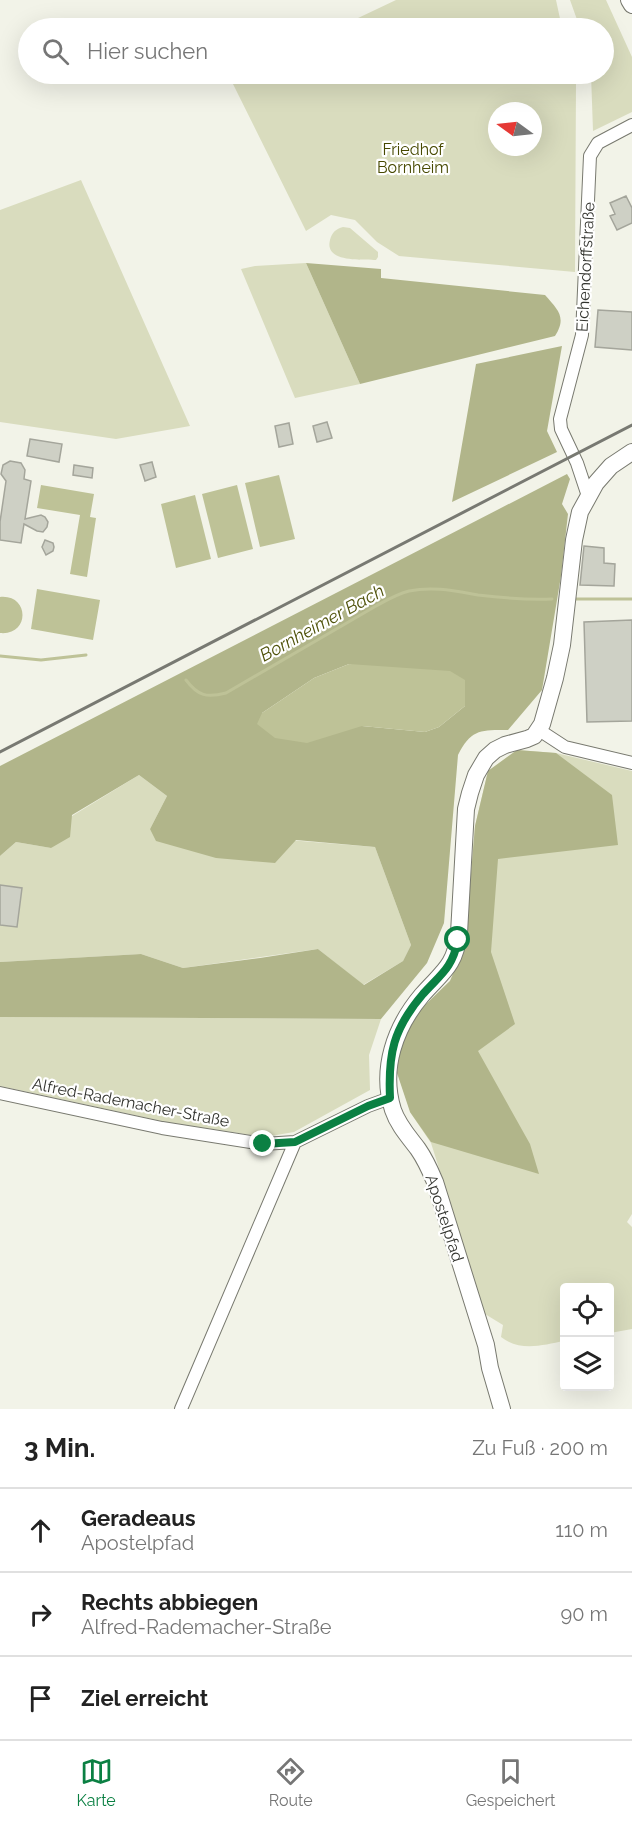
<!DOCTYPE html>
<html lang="de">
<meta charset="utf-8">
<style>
body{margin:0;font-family:Raleway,sans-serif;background:#f6f6f6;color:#222}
.controls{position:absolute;right:18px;bottom:18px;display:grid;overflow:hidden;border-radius:6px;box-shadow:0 6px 24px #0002}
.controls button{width:54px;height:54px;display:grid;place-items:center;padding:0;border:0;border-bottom:2px solid #e0e0e0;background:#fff;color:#222;font:30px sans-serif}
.compass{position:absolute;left:488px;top:102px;width:54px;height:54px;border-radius:50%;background:#fff;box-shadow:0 6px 24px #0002;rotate:285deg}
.stop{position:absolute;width:18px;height:18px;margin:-14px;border:4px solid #0b8043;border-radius:50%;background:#fff}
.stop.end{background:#0b8043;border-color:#fff;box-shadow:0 2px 6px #0008}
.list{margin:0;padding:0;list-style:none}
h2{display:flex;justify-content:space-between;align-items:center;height:78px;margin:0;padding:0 24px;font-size:26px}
h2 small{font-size:20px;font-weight:400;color:#767676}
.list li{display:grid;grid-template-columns:39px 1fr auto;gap:18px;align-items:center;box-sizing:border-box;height:84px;padding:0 24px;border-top:2px solid #e0e0e0}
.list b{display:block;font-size:22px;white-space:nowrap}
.list p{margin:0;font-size:20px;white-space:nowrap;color:#767676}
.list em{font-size:20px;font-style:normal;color:#767676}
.icon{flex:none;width:33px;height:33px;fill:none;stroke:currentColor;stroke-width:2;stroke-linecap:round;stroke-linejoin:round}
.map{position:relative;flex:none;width:632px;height:1409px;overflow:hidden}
.search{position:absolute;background:#fff;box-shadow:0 6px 24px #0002;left:18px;right:18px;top:18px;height:66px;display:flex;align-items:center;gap:15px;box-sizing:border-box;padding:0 21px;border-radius:33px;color:#767676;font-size:22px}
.sheet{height:330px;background:#fff}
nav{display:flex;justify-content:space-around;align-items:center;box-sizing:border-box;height:84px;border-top:2px solid #e0e0e0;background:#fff;font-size:16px;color:#767676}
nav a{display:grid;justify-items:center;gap:3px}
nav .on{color:#0b8043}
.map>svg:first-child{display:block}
</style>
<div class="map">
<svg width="632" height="1409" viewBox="0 0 632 1409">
<rect width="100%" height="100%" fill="#f2f3e8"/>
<path fill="#d9dcbe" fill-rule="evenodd" d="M396,0H556L562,28H337Z
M570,0H606L632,57V112L593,131L591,74H604V28H580Z
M243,74H574L576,83L575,272L399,256L377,242L355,220L331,215L306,231L231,80ZM497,111H533V147H497Z
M81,180L190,426L116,439L0,422V210Z
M343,227L350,228L378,252V257L376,260C362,259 324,263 330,240C332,232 336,229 343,227Z
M306,263L360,384L295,398L241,269L255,266Z
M517,750L556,753L632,771V1214L627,1222L632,1227V1329L610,1333V1288H564V1341C543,1345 520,1352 501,1337L503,1325L485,1314L431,1143L410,1112L422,1008L450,981L465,946L475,826L488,771Z
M139,775L167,796L150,829L375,847L411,945L403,961L363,985L318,949L183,968L141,954L0,962V856L16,842L51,848L72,816Z
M0,1017L381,1019L369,1055L370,1090L294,1132L265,1137L166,1122L0,1086Z"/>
<path fill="#b1b58a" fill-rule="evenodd" d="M306,263L381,269V278L545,295C558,310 567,317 555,336L360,384Z
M562,346L547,431L557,452L452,502L476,364Z
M567,474L570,479L562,504L568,514L561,576L542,690L508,730C481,730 471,729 458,755L444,923L427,963L381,1019L0,1017V962L141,954L183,968L260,958L318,949L364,985L403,961L411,945L375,847L296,840L275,863L216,858L156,841L150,829L167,796L139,775L72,815L70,837L51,848L16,842L0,856V766ZM349,664L465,706L439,727L425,732L362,726L262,713L314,678Z
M517,750L556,753L612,795L618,845L498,859L491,952L515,1024L478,1051L530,1144L539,1174L431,1142L410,1112L397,1073L400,1043L422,1008L450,981L465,946L475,826L488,771Z"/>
<path fill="#bec297" d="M279,475L295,539L260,547L245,483Z
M41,485L94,494L90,517L96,518L87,577L70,574L80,515L37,508Z
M237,485L253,549L218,558L202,494Z
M195,495L211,559L176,568L161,504Z
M37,589L100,600L93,640L31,629Z
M0,597C30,594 30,636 0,633Z
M349,664L450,671L465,680V706L439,727L425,732L362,726L307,743L275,738L257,724L262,713L314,678Z"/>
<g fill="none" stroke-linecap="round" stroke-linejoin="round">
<path stroke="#bec297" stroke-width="3" d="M576,599H632
M0,656L41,660L86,655
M186,680C198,696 207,698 226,693L376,606C387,600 397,594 409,591C433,586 455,591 478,595C503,598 528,600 552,599"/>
</g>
<path fill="#ced0c5" stroke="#a4a59b" stroke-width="1.5" d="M626,196L632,208V223L617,230L610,216L615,214L610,203Z
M598,310L632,312V350L595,347Z
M327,422L332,438L317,442L313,426Z
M289,423L293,444L279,447L275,426Z
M30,439L62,444L59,462L27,456Z
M10,461L21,463L25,470L24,479L31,481L25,519L41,515L45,517L48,522L47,527L43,532L37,531L24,524L21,543L0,540V522L6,481L1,474L3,465Z
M152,462L156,477L145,481L140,465Z
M74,465L93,468L92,478L73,475Z
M45,540L53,543L54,547L53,551L46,555L42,547Z
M584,546L604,548V563L615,564L614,586L580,585Z
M632,620V721L587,722L584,622Z
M0,885L22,888L17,927L0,925Z"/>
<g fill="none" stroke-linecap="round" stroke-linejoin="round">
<defs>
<path id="street" d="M588,496L577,463L561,429L560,419L582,335L590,156L598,143L632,125
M539,730L565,747L632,763
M0,1093L162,1128L263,1144L295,1142L368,1106L390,1098
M181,1409L295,1142"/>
<path id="secondary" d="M629,0L632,5
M502,1409L490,1368L486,1345L435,1182C430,1170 425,1159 418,1149C409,1137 398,1125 393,1110C380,1069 395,1027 422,995C442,972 455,967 459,933L466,809L470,793L476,775L486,758L495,750L505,745L527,739L534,736L542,724L555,678L562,645L574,540L580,512L596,483L611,466L632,452"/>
</defs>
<use href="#street" stroke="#78796f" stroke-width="14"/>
<use href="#secondary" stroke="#78796f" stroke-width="18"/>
<use href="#street" stroke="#fff" stroke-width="12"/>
<use href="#secondary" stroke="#fff" stroke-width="16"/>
<path stroke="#787972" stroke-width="3" d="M0,752L632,425"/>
</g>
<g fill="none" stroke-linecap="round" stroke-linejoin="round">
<path stroke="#0b8043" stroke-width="8" d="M263,1144L295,1142L368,1106L390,1098C388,1054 393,1029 423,994C441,974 452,969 458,940"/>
</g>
<g text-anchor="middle" stroke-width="4.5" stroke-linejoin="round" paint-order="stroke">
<g font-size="16" fill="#474900" stroke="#fff">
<text x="413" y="155">Friedhof<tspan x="413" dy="18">Bornheim</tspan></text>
</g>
<g font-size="16" fill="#32332e" stroke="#fff">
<text transform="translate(585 267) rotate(-87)" y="6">Eichendorffstraße</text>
<text transform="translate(131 1102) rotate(11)" y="6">Alfred-Rademacher-Straße</text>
<text transform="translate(445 1218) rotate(72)" y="6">Apostelpfad</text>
</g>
<g font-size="18" font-style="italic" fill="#4f520a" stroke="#fff">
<text transform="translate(322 623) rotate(-29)" y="6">Bornheimer Bach</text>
</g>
</g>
</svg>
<div class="controls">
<button><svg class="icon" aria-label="locate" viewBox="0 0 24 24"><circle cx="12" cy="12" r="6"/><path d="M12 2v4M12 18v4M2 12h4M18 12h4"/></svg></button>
<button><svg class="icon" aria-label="layers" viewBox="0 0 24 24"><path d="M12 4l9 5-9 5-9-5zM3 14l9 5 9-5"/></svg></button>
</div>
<svg class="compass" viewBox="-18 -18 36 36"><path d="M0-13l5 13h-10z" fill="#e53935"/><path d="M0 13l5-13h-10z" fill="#767676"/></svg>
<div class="stop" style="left:458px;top:940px"></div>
<div class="stop end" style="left:263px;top:1144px"></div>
<div class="search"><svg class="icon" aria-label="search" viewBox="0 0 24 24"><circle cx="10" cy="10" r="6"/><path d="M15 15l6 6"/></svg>Hier suchen</div>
</div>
<section class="sheet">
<h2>3 Min.<small>Zu Fuß · 200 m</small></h2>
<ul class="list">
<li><svg class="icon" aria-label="ahead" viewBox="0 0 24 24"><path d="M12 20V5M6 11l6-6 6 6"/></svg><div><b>Geradeaus</b><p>Apostelpfad</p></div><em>110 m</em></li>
<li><svg class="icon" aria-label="right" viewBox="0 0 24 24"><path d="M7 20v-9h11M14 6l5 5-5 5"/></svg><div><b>Rechts abbiegen</b><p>Alfred-Rademacher-Straße</p></div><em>90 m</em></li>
<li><svg class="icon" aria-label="arrive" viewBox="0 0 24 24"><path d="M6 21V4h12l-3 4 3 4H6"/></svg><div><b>Ziel erreicht</b></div></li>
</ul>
</section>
<nav>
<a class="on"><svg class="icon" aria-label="map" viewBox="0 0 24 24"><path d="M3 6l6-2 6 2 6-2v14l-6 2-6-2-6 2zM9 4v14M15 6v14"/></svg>Karte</a>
<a><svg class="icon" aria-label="directions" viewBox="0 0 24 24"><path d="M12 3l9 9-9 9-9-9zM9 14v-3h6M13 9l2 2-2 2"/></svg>Route</a>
<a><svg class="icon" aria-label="saved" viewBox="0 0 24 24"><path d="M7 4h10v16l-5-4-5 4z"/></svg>Gespeichert</a>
</nav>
